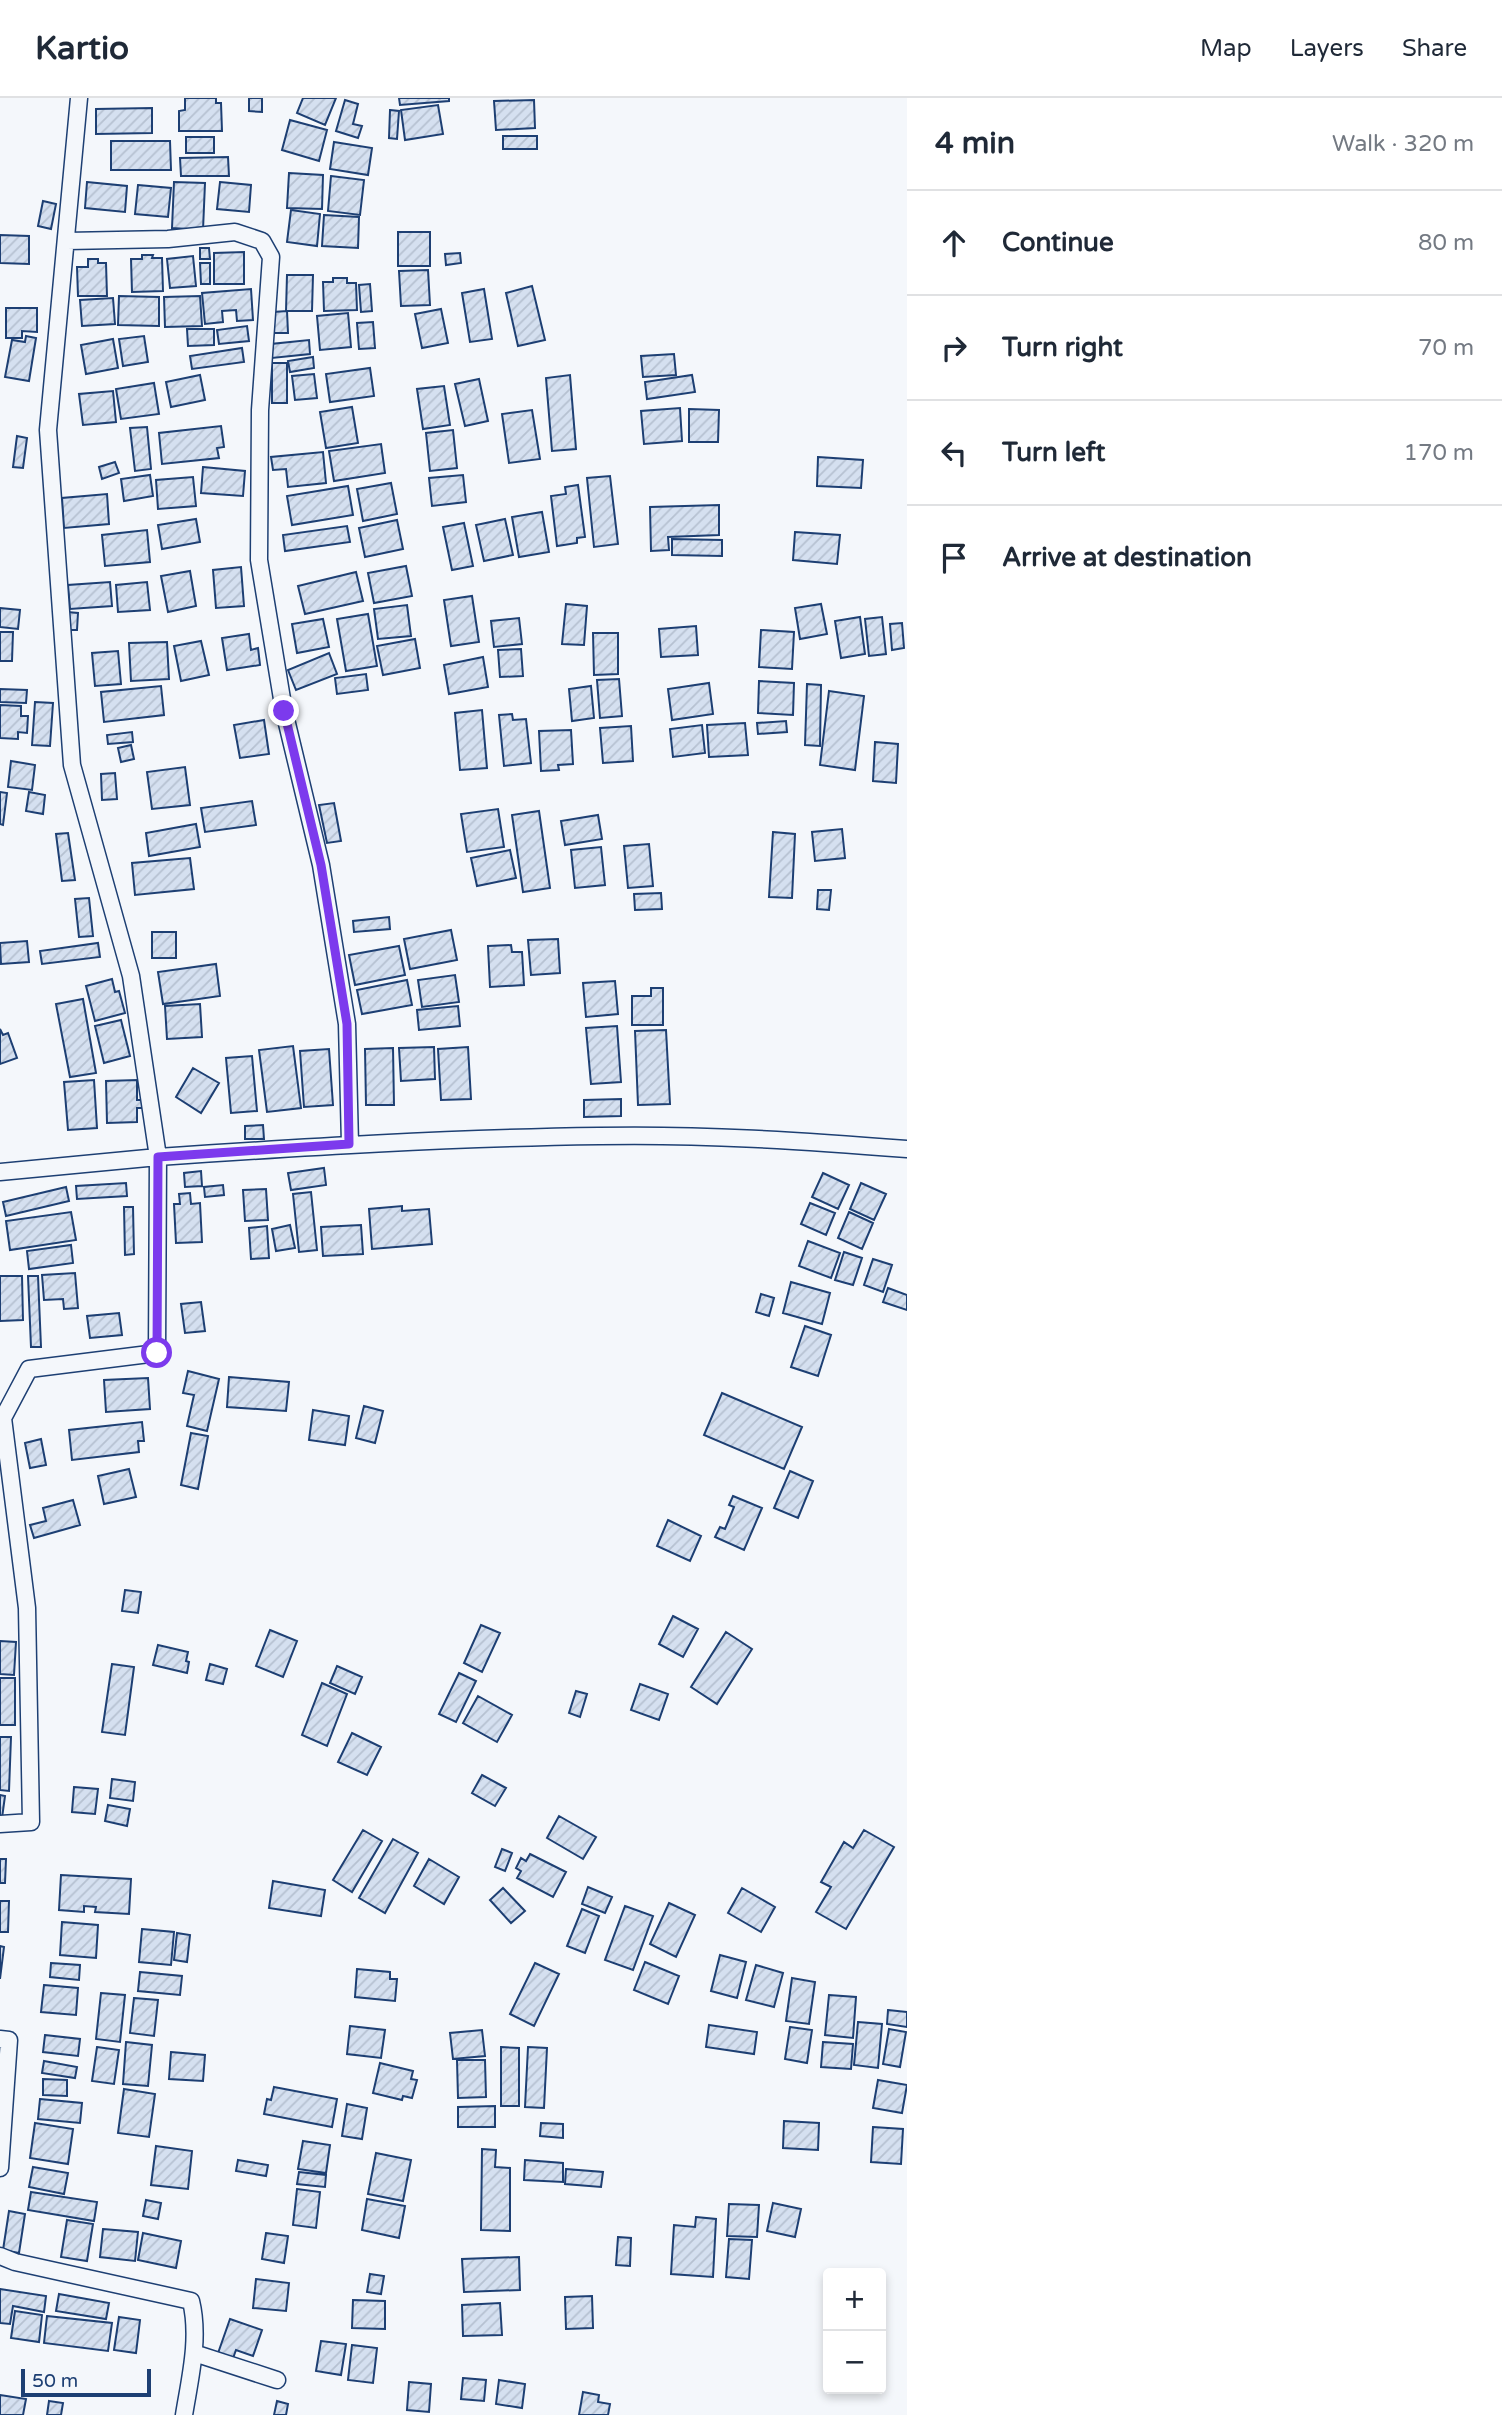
<!DOCTYPE html>
<meta charset="utf-8">
<style>
body{margin:0;font-family:"Varela Round",sans-serif;background:#f2f2f3;color:#1f2937}
.controls{position:absolute;right:21px;bottom:21px;display:grid;overflow:hidden;border-radius:7px;box-shadow:0 4px 10px #0003}
.controls button{width:63px;height:63px;display:grid;place-items:center;padding:0;border:0;border-bottom:2px solid #e0e1e3;background:#fff;color:#1f2937;font:35px sans-serif}
.scale{position:absolute;left:21px;bottom:18px;width:130px;box-sizing:border-box;padding-left:7px;border:4px solid #1d3f73;border-top:0;font-size:19px;line-height:24px;white-space:nowrap;color:#1d3f73;-webkit-text-stroke:5px #f4f7fb;paint-order:stroke}
.stop{position:absolute;width:21px;height:21px;margin:-16px;border:5px solid #7c3aed;border-radius:50%;background:#fff}
.stop.end{background:#7c3aed;border-color:#fff;box-shadow:0 2px 7px #0008}
.list{margin:0;padding:0;list-style:none}
h2{display:flex;justify-content:space-between;align-items:center;height:91px;margin:0;padding:0 28px;font-size:30px}
h2 small{font-size:23px;font-weight:400;color:#747a83}
.list li{display:grid;grid-template-columns:46px 1fr auto;gap:21px;align-items:center;box-sizing:border-box;height:105px;padding:0 28px;border-top:2px solid #e0e1e3}
.list b{display:block;font-size:26px;white-space:nowrap}
.list em{font-size:23px;font-style:normal;color:#747a83}
.icon{flex:none;width:38px;height:38px;fill:none;stroke:currentColor;stroke-width:2;stroke-linecap:round;stroke-linejoin:round}
.map{position:relative;flex:none;width:907px;height:2317px;overflow:hidden}
header{display:flex;align-items:center;gap:42px;box-sizing:border-box;height:98px;padding:0 35px;background:#fff;border-bottom:2px solid #e0e1e3}
header strong{font-size:33px}
nav{display:flex;gap:38px;margin-inline-start:auto;font-size:24px}
main{display:flex}
aside{flex:1;background:#fff}
.map>svg:first-child{display:block}
</style>
<header>
<strong>Kartio</strong>
<nav><a>Map</a><a>Layers</a><a>Share</a></nav>
</header>
<main>
<div class="map">
<svg width="907" height="2317" viewBox="0 0 907 2317">
<defs>
<pattern id="building-hatch" width="6" height="6" patternUnits="userSpaceOnUse" patternTransform="scale(1.75)"><rect width="6" height="6" fill="#d5e0f0"/><path d="M-1 1l2-2M0 6l6-6M5 7l2-2" fill="none" stroke="#b6c1d1"/></pattern>
</defs>
<rect width="100%" height="100%" fill="#f4f7fb"/>
<path fill="url(#building-hatch)" stroke="#1d3f73" stroke-width="2" d="M185,0H216V5H221L222,33H179V13L185,12Z
M249,0H262V14L249,13Z
M303,0H336L325,27L297,15Z
M399,0H449V3L400,7Z
M345,2L358,6L353,26L362,28L358,40L336,33Z
M534,2L535,30L496,32L494,3Z
M438,7L443,36L405,42L401,12Z
M152,10V35L96,36V11Z
M390,12L399,13L397,41L389,40Z
M290,22L327,32L319,63L282,52Z
M503,38H537V51H503Z
M186,39H214V55H186Z
M111,43H170L171,72H111Z
M334,44L372,50L368,77L330,71Z
M228,59L229,78H181L180,60Z
M289,75L323,77L322,111L287,110Z
M331,78L364,82L360,117L328,113Z
M87,84L127,88L125,114L85,110Z
M174,84L205,85L203,132L172,130Z
M220,84L251,87L249,114L217,111Z
M138,87L171,90L168,119L135,116Z
M43,103L56,106L51,131L38,128Z
M291,112L320,116L317,148L287,144Z
M324,117L359,119L358,150L322,148Z
M398,134H430V168H398Z
M0,137L29,138V166L0,165Z
M200,150H209L210,161H200Z
M244,154V186H214V155Z
M460,155L461,165L446,167L445,156Z
M142,157H153L152,160H162L163,193L132,194L131,161H142Z
M193,158L196,188L170,190L167,161Z
M88,161H98V165H106L107,198H78L77,169H88Z
M200,165H210V186H201Z
M428,172L430,207L401,208L399,173Z
M287,177H313L312,213H286Z
M333,180H347V185H356L357,212L324,213L323,184H333Z
M370,186L372,213L361,214L359,187Z
M532,188L545,242L518,248L506,195Z
M251,191L253,222L237,223L236,212L222,213L223,224L205,226L202,195Z
M484,191L492,241L470,244L462,195Z
M119,198L159,199V228L118,227Z
M200,198L202,228L165,229L164,199Z
M113,200L115,226L82,228L80,202Z
M6,210H37V234L22,233V240H6Z
M441,211L448,245L422,250L415,216Z
M287,213L288,235H274L273,214Z
M348,215L351,249L320,252L317,218Z
M373,224L375,250L359,251L357,225Z
M247,228L249,243L219,246L217,232Z
M187,231H214V247L188,248Z
M26,238L36,240L29,283L5,279L12,242L25,244Z
M144,238L148,264L123,268L119,241Z
M113,241L118,270L86,276L81,247Z
M309,242L310,256L272,260L271,246Z
M242,250L244,264L192,271L190,258Z
M674,256L676,277L643,279L641,258Z
M313,259L314,270L290,274L288,263Z
M272,265H287V305H272Z
M370,270L374,298L330,304L326,276Z
M314,276L317,300L295,302L292,278Z
M200,277L205,302L171,309L166,284Z
M570,277L576,351L552,353L546,280Z
M692,277L695,294L647,301L645,284Z
M479,281L488,323L465,328L455,286Z
M154,285L159,316L121,321L116,291Z
M444,288L450,327L423,331L417,291Z
M113,293L116,324L83,327L79,296Z
M352,309L358,345L326,350L320,314Z
M680,310L682,343L644,346L641,313Z
M689,311L719,312L718,344H689Z
M532,312L540,361L509,365L502,316Z
M221,328L224,349L217,350L219,360L162,366L159,335Z
M147,329L151,371L135,373L130,330Z
M453,332L457,370L430,373L426,335Z
M17,338L27,340L23,370L13,369Z
M381,346L385,375L334,383L329,353Z
M323,354L326,385L288,389L286,371L273,372L271,359Z
M818,359L863,362L861,390L817,388Z
M115,364L119,375L102,381L99,369Z
M203,369L245,373L243,398L201,395Z
M150,377L153,398L124,403L121,381Z
M463,377L466,404L432,408L429,380Z
M610,378L618,446L594,449L587,380Z
M193,379L196,408L158,411L156,382Z
M391,385L397,416L363,423L357,391Z
M578,387L585,439L577,440V445L557,448L551,398L566,396L565,389Z
M348,388L353,417L292,427L287,398Z
M107,396L109,426L64,430L62,400Z
M719,407V437L668,439L669,452L651,453L650,409Z
M542,414L549,454L519,459L512,419Z
M196,421L200,444L162,451L158,427Z
M505,421L513,457L484,463L476,427Z
M397,422L403,451L365,459L359,430Z
M464,425L473,468L452,472L443,429Z
M347,428L350,444L285,453L283,437Z
M147,432L150,464L105,468L102,437Z
M795,434L840,437L837,466L793,462Z
M672,441L722,442V458L672,457Z
M406,468L412,498L374,505L368,475Z
M241,469L244,508L216,510L213,472Z
M190,473L196,508L168,514L161,478Z
M356,474L363,503L305,516L298,488Z
M110,484L112,508L70,511L68,487Z
M147,484L150,512L118,514L116,487Z
M472,498L479,544L451,548L444,502Z
M566,506L587,508L584,547L562,546Z
M821,506L827,536L800,541L795,510Z
M407,507L411,538L378,541L374,511Z
M0,510L20,512L18,531L0,529Z
M67,514L78,515L77,532H67Z
M368,516L377,568L346,573L337,521Z
M860,519L865,556L841,560L835,523Z
M882,519L886,556L869,558L865,521Z
M519,520L522,546L494,549L491,523Z
M323,521L329,549L297,555L292,526Z
M902,525L904,550L892,552L890,526Z
M696,528L698,557L661,559L659,531Z
M761,532L794,534L792,571L759,569Z
M0,534H13L12,563H0Z
M593,535H618V576L594,577Z
M249,536L251,552L258,550L260,567L227,572L222,540Z
M415,541L420,570L383,577L377,548Z
M201,543L209,577L181,583L174,548Z
M167,544L169,581L131,583L129,545Z
M521,551L523,578L500,579L498,552Z
M118,553L121,586L95,588L92,555Z
M329,555L337,576L296,592L288,572Z
M483,559L488,589L449,596L444,567Z
M366,576L368,592L337,596L335,580Z
M619,581L622,618L600,620L597,582Z
M759,583L794,585L793,617L758,615Z
M709,585L713,616L672,622L668,591Z
M807,586L821,587L820,648L805,647Z
M161,588L164,617L104,624L101,594Z
M591,588L594,620L572,623L569,591Z
M0,591L27,592L26,605L0,604Z
M829,593L864,598L855,672L820,667Z
M35,604L53,605L50,648L32,647Z
M0,607L21,608V618H28L27,635L18,634V641L0,640Z
M482,612L487,670L460,672L455,615Z
M512,616L513,622L526,621L531,665L504,668L499,617Z
M264,622L269,656L240,660L234,627Z
M786,623L787,634L758,636L757,625Z
M745,625L748,657L709,659L707,627Z
M702,627L705,655L673,659L670,631Z
M631,628L633,663L603,665L600,630Z
M571,632L573,666L558,667L559,672L541,673L539,633Z
M132,634L133,644L108,646L107,637Z
M875,644L898,646L896,685L873,683Z
M131,647L134,661L121,664L118,650Z
M11,663L35,667L32,692L8,689Z
M185,669L190,707L152,711L147,674Z
M115,675L117,701L102,702L101,676Z
M0,694L7,695L3,727L0,726Z
M29,694L45,697L43,716L26,713Z
M252,703L256,727L205,734L201,710Z
M334,705L341,743L327,745L319,707Z
M498,711L504,749L467,754L461,716Z
M539,713L550,790L523,794L512,717Z
M598,717L602,741L565,747L561,723Z
M196,726L200,749L149,758L146,735Z
M842,731L845,760L815,763L812,734Z
M773,734L795,736L792,800L769,799Z
M68,735L75,782L62,783L56,736Z
M649,746L653,788L628,790L624,748Z
M601,749L605,787L575,790L571,752Z
M510,752L516,780L477,788L471,760Z
M190,760L194,791L135,797L132,765Z
M818,792H831L829,812L817,811Z
M661,795L662,811L635,812L634,796Z
M89,800L93,838L79,839L75,801Z
M389,819L390,831L354,834L353,823Z
M451,832L457,862L410,871L404,841Z
M152,834H176V860H152Z
M558,841L560,875L531,877L528,842Z
M27,843L29,864L1,866L0,845Z
M98,845L100,859L42,866L40,853Z
M511,847L512,854H522L524,887L490,889L488,848Z
M399,848L405,877L355,887L349,857Z
M216,866L220,898L163,906L158,874Z
M455,877L459,904L422,909L418,882Z
M112,881L115,894L119,893L125,915L95,923L86,888Z
M407,882L412,907L362,916L357,892Z
M615,883L618,916L586,919L583,885Z
M651,890H663V927H632V898H651Z
M83,901L96,975L70,979L56,906Z
M200,906L202,939L167,941L165,908Z
M458,908L460,928L419,932L417,912Z
M121,922L130,958L104,965L95,928Z
M617,928L621,984L591,986L586,930Z
M0,931L3,937L8,935L17,960L0,966Z
M666,932L670,1006L638,1007L635,933Z
M293,948L301,1010L267,1014L259,952Z
M434,949L435,981L401,983L399,950Z
M468,949L471,1001L441,1002L438,951Z
M393,950L394,1007H366L365,951Z
M329,951L333,1007L304,1009L300,953Z
M252,958L257,1013L231,1015L226,960Z
M193,970L219,985L201,1015L176,999Z
M94,982L97,1030L68,1032L64,984Z
M137,982V1002H143L144,1010H137V1024L107,1025L106,983Z
M621,1001V1018L584,1019V1002Z
M263,1027L264,1041H245V1028Z
M324,1070L326,1087L291,1092L288,1075Z
M201,1073L202,1088L185,1089L184,1075Z
M823,1075L849,1087L838,1111L812,1099Z
M126,1085L127,1098L77,1101L76,1088Z
M861,1085L886,1096L874,1122L850,1111Z
M223,1087L224,1097L205,1099L204,1089Z
M66,1089L69,1103L6,1118L3,1104Z
M266,1091L268,1122L245,1123L243,1092Z
M311,1094L317,1152L299,1154L293,1096Z
M190,1095L191,1106L200,1105L202,1144L176,1145L174,1106H180L179,1096Z
M810,1105L835,1115L826,1137L801,1126Z
M402,1108V1113L429,1111L432,1146L372,1151L369,1111Z
M124,1109H133L134,1156L125,1157Z
M71,1114L76,1142L10,1152L6,1123Z
M849,1114L873,1125L862,1151L838,1140Z
M290,1127L295,1150L276,1153L272,1131Z
M361,1127L363,1156L323,1158L321,1129Z
M267,1128L269,1160L251,1161L249,1130Z
M808,1143L840,1155L831,1180L799,1168Z
M71,1147L73,1165L29,1171L27,1153Z
M844,1154L862,1160L853,1187L835,1182Z
M873,1161L892,1167L883,1194L864,1187Z
M75,1175L78,1210L64,1211L63,1201L44,1202L42,1177Z
M0,1178H22L23,1222L0,1223Z
M28,1178H38L41,1249H31Z
M791,1184L830,1195L822,1226L783,1215Z
M888,1190L907,1197V1212L883,1204Z
M761,1196L774,1200L769,1218L756,1214Z
M201,1204L205,1233L185,1235L181,1206Z
M119,1215L122,1237L90,1240L87,1218Z
M805,1228L831,1237L818,1278L791,1269Z
M188,1273L219,1281L207,1333L187,1328L194,1297L183,1295Z
M229,1279L289,1284L286,1313L227,1309Z
M148,1280L150,1311L106,1314L104,1282Z
M722,1295L802,1329L784,1371L704,1337Z
M364,1308L383,1313L375,1345L356,1340Z
M313,1312L349,1318L345,1347L309,1342Z
M142,1324L144,1343H138L139,1354L72,1362L69,1332Z
M191,1335L208,1338L198,1391L181,1387Z
M41,1341L46,1367L30,1370L25,1345Z
M129,1371L136,1399L104,1406L98,1378Z
M790,1373L813,1383L798,1420L774,1410Z
M733,1398L762,1410L744,1452L715,1439L720,1429L725,1431L734,1409L729,1407Z
M73,1402L80,1427L34,1440L30,1427L46,1423L43,1410Z
M668,1422L701,1438L690,1463L657,1448Z
M125,1492L141,1494L138,1515L122,1513Z
M673,1518L698,1531L683,1559L659,1546Z
M481,1527L500,1535L482,1574L464,1565Z
M270,1532L297,1543L283,1579L256,1568Z
M726,1534L752,1551L717,1606L691,1589Z
M0,1543L16,1544L14,1577L0,1576Z
M158,1547L188,1554L186,1563L189,1564L187,1575L153,1567Z
M112,1566L134,1569L125,1637L102,1634Z
M210,1566L227,1571L223,1586L206,1582Z
M337,1568L362,1579L355,1596L330,1585Z
M459,1575L476,1583L456,1624L439,1616Z
M0,1580H15V1627H0Z
M322,1585L347,1596L327,1648L302,1637Z
M640,1586L668,1596L659,1622L631,1612Z
M576,1593L587,1596L580,1619L569,1615Z
M478,1598L512,1617L497,1644L463,1625Z
M352,1635L381,1649L367,1677L338,1664Z
M0,1639H11L9,1693L0,1692Z
M482,1677L506,1690L495,1708L472,1695Z
M112,1681L135,1684L133,1703L110,1700Z
M74,1689L98,1691L95,1716L72,1714Z
M0,1697L5,1698L2,1720H0Z
M108,1707L130,1711L127,1728L105,1723Z
M559,1718L596,1739L583,1761L547,1740Z
M363,1732L382,1743L352,1794L333,1782Z
M864,1732L894,1749L846,1831L816,1814L831,1789L821,1784L844,1744L853,1750Z
M393,1741L418,1755L385,1815L359,1800Z
M502,1751L512,1755L505,1773L495,1769Z
M530,1756L566,1774L553,1799L517,1780L521,1773L516,1770L521,1760L526,1763Z
M0,1761H6L5,1785H0Z
M429,1761L459,1779L444,1806L414,1788Z
M61,1777L131,1781L129,1816L95,1814L96,1809L84,1808V1814L59,1812Z
M273,1783L325,1792L321,1818L269,1810Z
M588,1789L612,1799L605,1815L582,1806Z
M503,1790L525,1813L511,1825L490,1802Z
M742,1790L775,1809L761,1834L728,1815Z
M0,1803H9L8,1834H0Z
M669,1805L695,1817L676,1859L650,1846Z
M625,1808L653,1818L633,1872L605,1862Z
M582,1811L599,1818L585,1855L567,1848Z
M62,1824L98,1827L96,1860L60,1857Z
M142,1831L174,1834L171,1867L139,1864Z
M177,1835L190,1837L187,1864L174,1862Z
M0,1848L4,1849L0,1881Z
M720,1857L746,1864L737,1900L711,1893Z
M645,1864L679,1878L668,1906L634,1892Z
M51,1865L80,1867L79,1882L50,1879Z
M535,1865L559,1876L534,1928L510,1916Z
M756,1867L783,1875L774,1909L746,1902Z
M357,1871L390,1874V1881H397L395,1903L355,1899Z
M140,1874L182,1878L180,1897L138,1893Z
M792,1880L815,1884L809,1926L786,1923Z
M44,1887L78,1890L76,1917L41,1914Z
M101,1895L125,1897L120,1944L96,1941Z
M829,1897L856,1899L853,1940L825,1937Z
M134,1900L158,1902L154,1938L130,1935Z
M888,1912L907,1914V1929L887,1926Z
M858,1924L882,1926L878,1970L854,1967Z
M709,1927L757,1934L754,1956L706,1949Z
M350,1928L385,1932L381,1960L347,1956Z
M790,1929L812,1932L807,1965L785,1961Z
M889,1931L906,1934L900,1969L883,1966Z
M482,1932L485,1958L453,1961L450,1935Z
M45,1937L80,1941L78,1958L43,1954Z
M126,1944L152,1947L148,1988L123,1986Z
M823,1944L853,1946L851,1971L821,1969Z
M97,1949L119,1952L114,1986L92,1983Z
M501,1949L519,1950V2008H501Z
M528,1949L547,1950L544,2010L525,2009Z
M171,1954L205,1957L203,1983L169,1981Z
M457,1962H485L486,1999L458,2000Z
M44,1963L77,1969L75,1980L42,1975Z
M380,1965L413,1973L411,1981L417,1982L412,2000L403,1998L402,2002L373,1995Z
M43,1981L67,1982V1998L43,1997Z
M878,1982L907,1987L902,2015L873,2010Z
M274,1989L337,2001L332,2029L264,2016L267,2001L271,2002Z
M124,1991L155,1996L149,2039L118,2035Z
M40,2001L82,2005L80,2025L38,2021Z
M347,2006L367,2010L362,2041L342,2038Z
M495,2008V2029H458V2009Z
M784,2023L819,2025L818,2052L783,2050Z
M35,2025L73,2031L68,2066L30,2060Z
M541,2025L563,2026V2040L540,2038Z
M873,2029L903,2031L901,2066L871,2064Z
M303,2043L330,2047L326,2075L298,2071Z
M156,2048L192,2053L188,2091L151,2087Z
M482,2051L496,2052L495,2069L510,2070V2133L481,2132Z
M376,2055L411,2062L403,2103L368,2096Z
M238,2062L268,2067L266,2078L236,2073Z
M525,2062L563,2065V2084L524,2082Z
M33,2069L68,2075L64,2096L29,2089Z
M566,2071L603,2074L601,2089L565,2086Z
M299,2074L326,2077L325,2089L297,2086Z
M297,2091L320,2094L316,2130L293,2127Z
M31,2094L97,2104L94,2123L28,2112Z
M367,2101L405,2108L399,2140L362,2132Z
M146,2102L161,2105L158,2121L143,2118Z
M773,2105L801,2111L795,2139L767,2133Z
M729,2106L759,2107L757,2139L727,2138Z
M9,2113L25,2116L19,2155L3,2152Z
M696,2119L716,2121L713,2179L671,2176L674,2127L695,2129Z
M67,2122L93,2126L87,2163L61,2159Z
M103,2131L138,2134L135,2163L100,2159Z
M143,2135L181,2143L176,2170L138,2162Z
M266,2135L288,2138L284,2165L262,2161Z
M618,2139L631,2140L630,2168L616,2167Z
M729,2141L752,2142L749,2181L726,2179Z
M519,2159L520,2192L464,2194L462,2161Z
M370,2176L384,2178L381,2196L367,2194Z
M256,2181L289,2185L286,2213L253,2210Z
M0,2191L46,2198L44,2214L13,2208L10,2226L0,2225Z
M59,2196L109,2205L106,2221L56,2213Z
M592,2198L593,2230L566,2231L565,2199Z
M353,2202L385,2203V2231L352,2230Z
M500,2205L502,2237L463,2238L462,2207Z
M15,2213L42,2217L39,2244L11,2240Z
M47,2218L112,2225L108,2253L44,2245Z
M119,2219L140,2222L136,2255L114,2252Z
M230,2221L262,2232L253,2258L236,2252L232,2263L217,2258Z
M321,2243L346,2246L341,2277L316,2273Z
M352,2247L377,2250L373,2285L348,2282Z
M463,2280L486,2282L484,2303L461,2301Z
M499,2282L525,2286L522,2310L496,2306Z
M409,2284L431,2286L429,2314L407,2312Z
M583,2294L599,2297L598,2304L610,2306L608,2317H579Z
M0,2297L26,2301L23,2317H0Z
M49,2303L63,2305L61,2317H47Z
M277,2303L288,2306L286,2317H274Z"/>
<g fill="none" stroke-linecap="round" stroke-linejoin="round">
<defs>
<path id="minor" d="M67,143L168,141L235,134L262,143L271,159L260,312L259,462L284,613L321,767L347,926L350,1046
M0,1074L158,1059L131,878L72,667L48,332L79,0
M0,1726L31,1724L27,1510L3,1320L29,1271L157,1255L158,1059C305,1049 451,1040 599,1038C701,1036 805,1043 907,1051
M0,1941L9,1942L0,2070
M0,2158L15,2164L191,2203C200,2240 190,2280 184,2317
M194,2255L277,2282"/>
</defs>
<use href="#minor" stroke="#1d3f73" stroke-width="19"/>
<use href="#minor" stroke="#f4f7fb" stroke-width="16"/>
</g>
<g fill="none" stroke-linecap="round" stroke-linejoin="round">
<path stroke="#7c3aed" stroke-width="9" d="M157,1255L158,1059L349,1046L347,926L321,767L284,613"/>
</g>
</svg>
<div class="controls">
<button>+</button>
<button>−</button>
</div>
<div class="scale">50 m</div>
<div class="stop" style="left:157px;top:1255px"></div>
<div class="stop end" style="left:284px;top:613px"></div>
</div>
<aside>
<h2>4 min<small>Walk · 320 m</small></h2>
<ul class="list">
<li><svg class="icon" aria-label="ahead" viewBox="0 0 24 24"><path d="M12 20V5M6 11l6-6 6 6"/></svg><div><b>Continue</b></div><em>80 m</em></li>
<li><svg class="icon" aria-label="right" viewBox="0 0 24 24"><path d="M7 20v-9h11M14 6l5 5-5 5"/></svg><div><b>Turn right</b></div><em>70 m</em></li>
<li><svg class="icon" aria-label="left" viewBox="0 0 24 24"><path d="M17 20v-9H6M10 6l-5 5 5 5"/></svg><div><b>Turn left</b></div><em>170 m</em></li>
<li><svg class="icon" aria-label="arrive" viewBox="0 0 24 24"><path d="M6 21V4h12l-3 4 3 4H6"/></svg><div><b>Arrive at destination</b></div></li>
</ul>
</aside>
</main>
